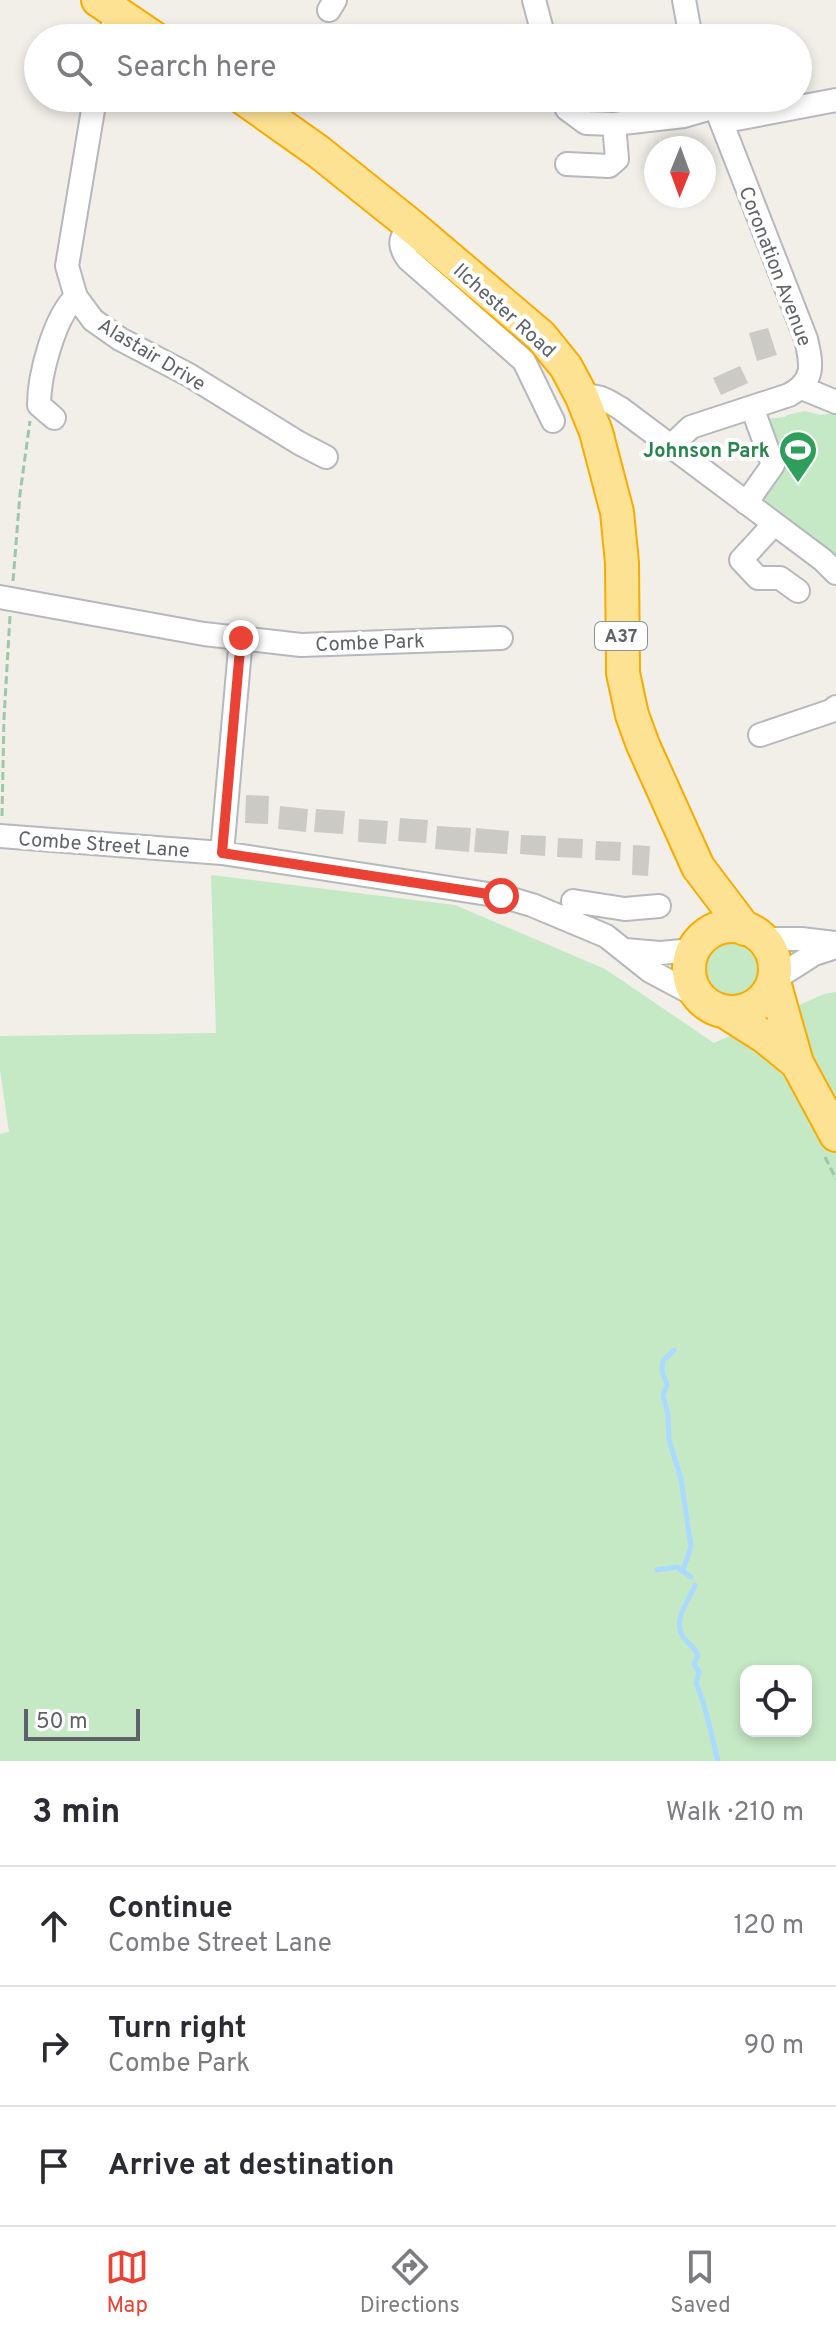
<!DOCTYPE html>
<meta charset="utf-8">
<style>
body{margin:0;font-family:Overpass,sans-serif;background:#f2f2f3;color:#2b2b33}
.controls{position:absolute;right:24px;bottom:24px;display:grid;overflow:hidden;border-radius:16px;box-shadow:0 4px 12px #0003}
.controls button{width:72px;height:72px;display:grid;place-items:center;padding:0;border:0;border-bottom:2px solid #e1e1e2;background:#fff;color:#2b2b33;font:40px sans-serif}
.compass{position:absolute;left:644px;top:136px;width:72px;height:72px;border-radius:50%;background:#fff;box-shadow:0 4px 12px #0003;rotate:181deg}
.scale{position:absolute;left:24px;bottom:20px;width:116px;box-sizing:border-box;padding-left:8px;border:4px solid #5f6368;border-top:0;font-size:22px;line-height:28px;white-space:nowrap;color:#5f6368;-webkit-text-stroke:6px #fff;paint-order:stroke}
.stop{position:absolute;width:24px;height:24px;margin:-18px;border:6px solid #ea4335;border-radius:50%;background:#fff}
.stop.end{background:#ea4335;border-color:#fff;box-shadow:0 2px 8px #0008}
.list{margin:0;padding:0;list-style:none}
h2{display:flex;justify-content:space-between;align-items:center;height:104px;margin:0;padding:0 32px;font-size:34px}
h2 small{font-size:26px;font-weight:400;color:#7c7c81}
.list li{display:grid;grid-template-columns:52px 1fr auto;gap:24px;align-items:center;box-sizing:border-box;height:120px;padding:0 32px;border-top:2px solid #e1e1e2}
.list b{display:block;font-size:30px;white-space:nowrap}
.list p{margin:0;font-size:26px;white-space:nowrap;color:#7c7c81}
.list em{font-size:26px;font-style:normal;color:#7c7c81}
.icon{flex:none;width:44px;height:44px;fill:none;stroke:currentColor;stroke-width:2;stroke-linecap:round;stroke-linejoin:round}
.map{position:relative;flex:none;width:836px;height:1761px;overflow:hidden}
.search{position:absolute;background:#fff;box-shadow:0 4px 12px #0003;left:24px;right:24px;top:24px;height:88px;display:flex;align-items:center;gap:20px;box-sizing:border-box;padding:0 28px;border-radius:44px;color:#7c7c81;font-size:30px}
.sheet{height:464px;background:#fff}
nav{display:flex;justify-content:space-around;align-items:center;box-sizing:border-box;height:112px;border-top:2px solid #e1e1e2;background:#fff;font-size:22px;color:#7c7c81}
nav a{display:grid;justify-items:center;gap:4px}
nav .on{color:#ea4335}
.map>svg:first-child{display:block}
</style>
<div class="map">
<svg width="836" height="1761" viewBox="0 0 836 1761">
<rect width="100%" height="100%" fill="#f1efe8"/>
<path fill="#c5e8c5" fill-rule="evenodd" d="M805,411L820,415L836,413V573L746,503L773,465L757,420L785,417L787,415Z
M211,875L455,905L605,969L714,1043L824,994L836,992V1761H0V1134L9,1132L0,1070V1036L216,1033ZM746,1671H806V1731H746Z
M698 970a33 33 0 1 1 66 0a33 33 0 1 1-66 0Z"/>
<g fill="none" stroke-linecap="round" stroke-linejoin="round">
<path stroke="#aadaff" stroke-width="5" d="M674,1350L663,1361L662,1371L667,1385L663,1395L668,1415L669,1440L681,1479L691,1547L683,1570
M657,1570L677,1567L691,1577
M695,1585C690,1599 673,1619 682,1635C686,1643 693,1645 698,1655L694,1664L699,1672L696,1683C707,1708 711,1735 718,1761"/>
</g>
<path fill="#cccac5" d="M768,328L777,355L757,361L749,333Z
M740,366L748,383L721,395L713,378Z
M246,795L269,796L268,824L245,823Z
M280,806L308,809L306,832L278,829Z
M316,809L345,811L343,834L314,832Z
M400,818L428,820L426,843L398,841Z
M359,819L388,821L386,844L358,842Z
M437,826L471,828L469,852L435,849Z
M476,828L509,831L507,854L474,852Z
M521,835L546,836L545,856L520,854Z
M558,838L583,839L582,858L557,857Z
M596,841L621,842L620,861L595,860Z
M633,845L650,846L648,876L632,875Z"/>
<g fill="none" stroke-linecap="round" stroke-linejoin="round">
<defs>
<path id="minor" d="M534,0L544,38
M684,0L691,38
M329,10L335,0
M108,38L118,14
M95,98L67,266L76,297L93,320L120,339L189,375L299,443L326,457
M561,98L567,109L586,123L614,124L684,116L715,107
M722,124L731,120L836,100
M567,164L609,166L617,159L614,124
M409,224C401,239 397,244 408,259L524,361L553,421
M802,388L836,402
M582,397C599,394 606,400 620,408L823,560L836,573
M54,418L39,405C39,376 54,317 76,297
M671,446L691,427L789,395C815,381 812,365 806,339L712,98
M746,503L773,465L752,407
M774,524L741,560L758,578H780L798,591
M0,597L204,634L301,645L501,638
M760,735L831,711L836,707
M0,836L222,853L501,896L532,905L606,936L650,971L697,996
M222,853L241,638
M573,901L625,909L659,906
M762,939H801L836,943
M625,950L660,953L693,950
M775,979L814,954L836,947"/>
<path id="highway" d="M98,0L154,38
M243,98L319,152L409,224L541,336L566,367L582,397L596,432L617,512L622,563L623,673L632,715L643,745L698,867L745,929
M689 969a43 43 0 1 1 86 0a43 43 0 1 1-86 0Z
M774,982L797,1063L836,1135
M724,1011L765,1037L797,1063"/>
</defs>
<use href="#minor" stroke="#b5b8bc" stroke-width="26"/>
<use href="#highway" stroke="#f9ab00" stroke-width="36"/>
<path stroke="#9cc7a9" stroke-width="3" stroke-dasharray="8 4" stroke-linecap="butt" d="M13,581L20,494L30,421
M2,816L4,718L10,616
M825,1157L836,1179"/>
<use href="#minor" stroke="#fff" stroke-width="22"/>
<use href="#highway" stroke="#fde293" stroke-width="32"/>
</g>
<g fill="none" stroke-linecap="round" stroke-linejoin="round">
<path stroke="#ea4335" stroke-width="10" d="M241,638L222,853L501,896"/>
</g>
<defs>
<symbol id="stadium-pin" viewBox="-11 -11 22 30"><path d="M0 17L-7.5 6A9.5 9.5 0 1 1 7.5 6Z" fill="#2e9e5b" stroke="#fff"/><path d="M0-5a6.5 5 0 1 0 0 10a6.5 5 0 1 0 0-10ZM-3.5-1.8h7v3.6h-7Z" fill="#fff"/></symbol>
</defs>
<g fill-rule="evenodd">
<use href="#stadium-pin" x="776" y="428" width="44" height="60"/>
</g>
<g text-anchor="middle" stroke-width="8" stroke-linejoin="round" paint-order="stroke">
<rect fill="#fff" stroke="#8f9295" stroke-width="2" x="595" y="622" width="52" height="28" rx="6"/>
<g font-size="18" font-weight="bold" fill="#5f6368">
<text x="621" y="642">A37</text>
</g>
<g font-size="20" fill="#5f6368" stroke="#fff">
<text transform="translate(776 266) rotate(69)" y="7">Coronation Avenue</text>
<text transform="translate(505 310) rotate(42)" y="7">Ilchester Road</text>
<text transform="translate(152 354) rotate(31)" y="7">Alastair Drive</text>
<text transform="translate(370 642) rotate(-2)" y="7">Combe Park</text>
<text transform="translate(104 844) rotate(4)" y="7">Combe Street Lane</text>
</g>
<g font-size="20" font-weight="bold" fill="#27864d" stroke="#fff" text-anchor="end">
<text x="770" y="457">Johnson Park</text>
</g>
</g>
</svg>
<div class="controls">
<button><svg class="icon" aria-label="locate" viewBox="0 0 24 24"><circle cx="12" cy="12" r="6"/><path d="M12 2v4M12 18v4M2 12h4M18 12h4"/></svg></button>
</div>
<svg class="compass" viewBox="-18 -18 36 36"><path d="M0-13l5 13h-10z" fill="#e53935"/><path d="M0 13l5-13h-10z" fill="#7c7c81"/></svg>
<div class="scale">50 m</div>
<div class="stop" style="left:501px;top:896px"></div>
<div class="stop end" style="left:241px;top:638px"></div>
<div class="search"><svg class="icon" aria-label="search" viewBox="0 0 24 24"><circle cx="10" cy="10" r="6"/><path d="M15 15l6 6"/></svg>Search here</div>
</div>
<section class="sheet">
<h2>3 min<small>Walk · 210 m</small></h2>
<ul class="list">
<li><svg class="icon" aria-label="ahead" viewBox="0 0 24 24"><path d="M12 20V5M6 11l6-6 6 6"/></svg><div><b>Continue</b><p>Combe Street Lane</p></div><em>120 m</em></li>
<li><svg class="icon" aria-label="right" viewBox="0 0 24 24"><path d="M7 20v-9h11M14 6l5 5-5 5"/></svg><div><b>Turn right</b><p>Combe Park</p></div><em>90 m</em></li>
<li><svg class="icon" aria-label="arrive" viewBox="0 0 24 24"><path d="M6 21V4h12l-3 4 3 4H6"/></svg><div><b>Arrive at destination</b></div></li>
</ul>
</section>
<nav>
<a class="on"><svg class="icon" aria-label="map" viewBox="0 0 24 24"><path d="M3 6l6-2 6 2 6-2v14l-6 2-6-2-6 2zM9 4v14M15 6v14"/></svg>Map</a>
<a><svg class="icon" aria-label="directions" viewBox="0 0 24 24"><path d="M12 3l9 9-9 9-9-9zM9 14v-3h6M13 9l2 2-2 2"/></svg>Directions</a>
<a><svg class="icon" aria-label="saved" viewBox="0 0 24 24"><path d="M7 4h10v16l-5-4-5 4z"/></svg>Saved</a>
</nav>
